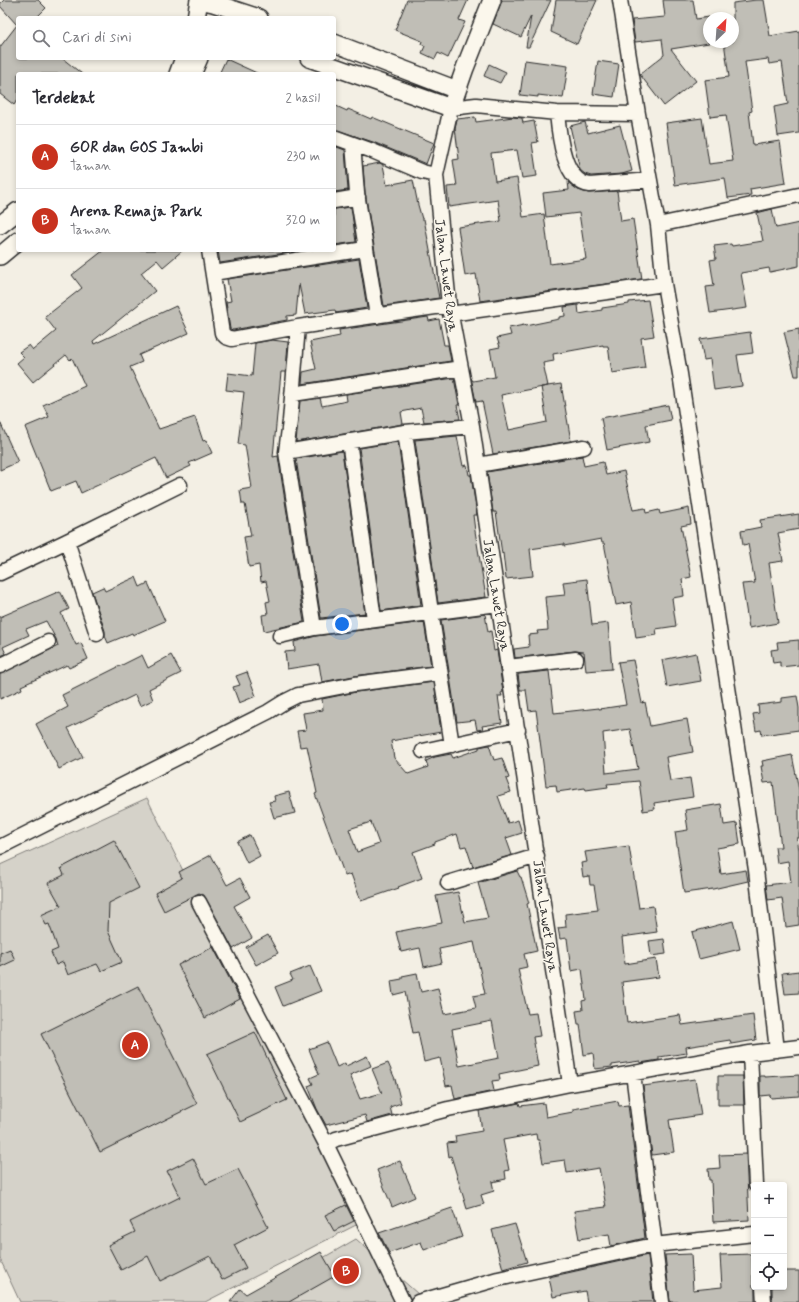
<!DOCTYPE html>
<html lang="id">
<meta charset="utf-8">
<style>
body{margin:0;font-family:Mynerve,sans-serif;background:#f2f2f3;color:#2b2b33}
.controls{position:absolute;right:12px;bottom:12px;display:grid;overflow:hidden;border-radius:4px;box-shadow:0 2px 6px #0003}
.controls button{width:36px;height:36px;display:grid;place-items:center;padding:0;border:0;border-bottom:1px solid #e1e1e2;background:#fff;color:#2b2b33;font:20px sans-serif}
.compass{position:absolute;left:703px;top:12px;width:36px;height:36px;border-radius:50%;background:#fff;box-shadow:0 2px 6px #0003;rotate:25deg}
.you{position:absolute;left:342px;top:624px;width:14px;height:14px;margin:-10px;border:3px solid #fff;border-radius:50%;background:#1a73e8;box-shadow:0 0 0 6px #1a73e833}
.badge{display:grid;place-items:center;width:26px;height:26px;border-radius:50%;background:#c8321e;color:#fff;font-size:13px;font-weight:700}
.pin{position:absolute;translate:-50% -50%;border:2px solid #fff;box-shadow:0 1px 4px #0006}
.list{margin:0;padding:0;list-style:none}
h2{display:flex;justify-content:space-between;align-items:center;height:52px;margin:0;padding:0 16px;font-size:17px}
h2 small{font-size:13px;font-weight:400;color:#7c7c81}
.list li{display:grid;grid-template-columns:26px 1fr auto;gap:12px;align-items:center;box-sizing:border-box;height:64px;padding:0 16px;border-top:1px solid #e1e1e2}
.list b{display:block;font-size:15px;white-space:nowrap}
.list p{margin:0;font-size:13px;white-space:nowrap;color:#7c7c81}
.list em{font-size:13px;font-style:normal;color:#7c7c81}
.icon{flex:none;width:22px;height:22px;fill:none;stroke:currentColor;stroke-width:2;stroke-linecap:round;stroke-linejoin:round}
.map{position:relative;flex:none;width:799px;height:1302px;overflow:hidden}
.search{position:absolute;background:#fff;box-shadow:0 2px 6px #0003;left:16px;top:16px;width:320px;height:44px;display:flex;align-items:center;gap:10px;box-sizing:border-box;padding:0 14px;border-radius:4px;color:#7c7c81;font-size:15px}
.panel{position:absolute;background:#fff;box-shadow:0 2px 6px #0003;left:16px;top:72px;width:320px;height:180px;border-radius:4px}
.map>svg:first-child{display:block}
</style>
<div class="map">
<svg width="799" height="1302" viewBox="0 0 799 1302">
<rect width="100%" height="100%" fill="#f3efe4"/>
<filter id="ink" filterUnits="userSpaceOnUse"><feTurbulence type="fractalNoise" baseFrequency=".025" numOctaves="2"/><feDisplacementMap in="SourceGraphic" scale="8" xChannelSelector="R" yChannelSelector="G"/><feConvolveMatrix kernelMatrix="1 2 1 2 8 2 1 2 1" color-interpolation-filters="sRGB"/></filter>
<g filter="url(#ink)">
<path fill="#d5d2c9" stroke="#807e7a" d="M147,798L358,1224L205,1302H20L0,1259V865Z
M356,1239L427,1302H246Z"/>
<path fill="#c0beb6" stroke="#2b2b2b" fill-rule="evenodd" d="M4,0H38L46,8L36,18H18V58H62L82,74H18V99L14,105L0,94V47L17,25L0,6V4Z
M407,0H468L459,20L465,22L448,58L438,53L435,59L422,53L425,46L421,44L422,41L395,30Z
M502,0H551L529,47H526L531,16L521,37L493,24Z
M556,0H597L577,44L551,32Z
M663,0H693L696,19L709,17V43L671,49L696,81L664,106L641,76L640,74L664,55L662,39L635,42L632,20L665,17Z
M756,0H764L770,36L799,31V133L778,136L774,107L788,104L782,62L769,64L768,59L745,62L752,111L749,112L753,145L780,141L786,183L750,189L751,195L728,198L725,178L675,185L666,123L702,118L709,164L733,161L726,115L710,117L705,80L729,77L724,42H733V3Z
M226,59L259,74H219Z
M525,60L568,66L563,98L538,95V97L520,95Z
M598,61L619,64L614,97L593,94Z
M489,64L506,72L500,83L484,76Z
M334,105L347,111L348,109L371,119L372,117L434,143L426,164L373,142L334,129Z
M475,117L476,122L513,117L522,118L523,123L534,121L538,142L532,143L537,176L522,178L517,150L491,153L495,181L517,178L523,217L544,214L550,264L586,259L579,213L546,217L543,193L569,190L568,182L578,190L588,193L617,191L621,221L633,219L642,279L480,301L476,274L465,276L458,227L501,221L498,200L449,207L447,187L457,186L453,160L459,159L455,128L457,119Z
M585,122L588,133L620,125L632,171L622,174L591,176L585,174L580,170L570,126Z
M334,146L345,150L348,190L334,192Z
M380,163L383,165L387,185L413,180L418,205L422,219H424L439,298L384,306L365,192L363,166Z
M351,207L356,242L334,245V209Z
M772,209L776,228L799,223V266L770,272L769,268L741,273L747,308L710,313L706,287L714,286L710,260L716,259L714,246L731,244L732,246L763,241L757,213Z
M104,250H183L163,267L157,260L141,273L155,291L93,341L94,344L176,306L189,333L139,355L142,362L130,367L159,429L195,417L203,441L206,440L212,453L189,463L191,466L166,478L156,458L81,493L76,481L51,491L25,427L49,417L43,405L85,386L72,358L70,360L66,355L33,382L17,363L24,357L19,352L29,345L33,350L56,331L45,317L82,288L72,275Z
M218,250H304L220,263Z
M359,259L367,308L336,313L335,310L305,314L299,284L296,315L287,316V320L233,330L230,329L226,302L231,301L227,279Z
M648,300L654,336L641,338L645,368L612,373L608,346H603V345L553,354L554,361L543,363L548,386L501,395L509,430L547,422L541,387L561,384L571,441L493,454L482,401L476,402L471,378L473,381L495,377L490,349L500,347L497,338L511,335L509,328L524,325L525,326L559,319V317L565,316L564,307L578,305L579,314L602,310V308L629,304V302Z
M428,317L429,321L439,319L444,345H448L451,361L302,384L303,372L316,369L310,342L340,336L339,330Z
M799,329V376H795L784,332Z
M750,332L753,353L737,355L742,386L714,390L710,359L704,360L700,339Z
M272,340L288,342L286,372H281L273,457L278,456L304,622L264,631L262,615L268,614L266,602L270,601L266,581L261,582L259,565L249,567L244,537L251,536L245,504H242L240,490L252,488L245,445L238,444L244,392L226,390L228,373L252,376L255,343Z
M454,378L459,405H457L460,419L424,422L421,408L401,412L403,424L296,442L300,401L320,398L322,406L347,401L346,394Z
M668,405L671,420L646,425L649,442L607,450L601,418Z
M0,422L18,462L0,470Z
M457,436L463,466L467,465L469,475H471L477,515H473L475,531L486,597L438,603L415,440Z
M398,442L421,605L381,611L359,448Z
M342,451L365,613L321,618L296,459Z
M582,456L584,466L603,462L606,475L624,471L633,510L645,508L646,513L659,510L660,514L689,508L691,524L681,526L691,577L682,579L684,596L672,598L676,626L656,629L657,635L636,638L631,602L616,605L604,543H602L601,539L564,546V544L530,549L533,576L506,579L503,553L502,554L496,512H493L487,472Z
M799,514V529L778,533L783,561L769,563L778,623L749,628L742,584L755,583L748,544L743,545L741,531L761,527L760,520Z
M136,577L140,587L148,583L165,621L133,635L132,633L108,643L105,636V631L92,592L103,587L105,591Z
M587,579L592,625L608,623L612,669L586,671L584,652L575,651L515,658L514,649L529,647L528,635L538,634L537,631L548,630L545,597L565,595L563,582Z
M60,591L69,609L61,613L76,645L81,643L88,659L69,668L67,665L21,686L22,689L0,699V674L58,646L56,639L46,621L26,629L29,635L3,647L6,654L0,656V617Z
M485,614L488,632L491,631L494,651L497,650L503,692L501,693L502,696H498L502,723L482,726L483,729L477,730L475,720L457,722L441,620Z
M424,622L431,666L354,676L322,682L319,664L287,669L285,652L295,651L294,642L316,636Z
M799,640V665L780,667V662L773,663L771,650L778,649L777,642Z
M696,653L701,681L667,687L662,660Z
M142,655L148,668L171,655L181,673L149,689L153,700L140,706L135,695L68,728L83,757L59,769L36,724L68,707L62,695Z
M633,660L642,703L645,702L650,726L687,719L693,752L666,757L670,781L690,778L693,797L654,803L655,809L643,811L639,781L607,784L608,787L586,790L585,788L557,792L556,785L546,786L536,710L529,711L526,690H520L518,674L549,671L554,713L599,708V709L626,705L618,662ZM630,729L638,769L606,773L603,733Z
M247,672L256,696L239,703L233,687L240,685L236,676Z
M434,682L441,732L391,741L394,758L408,774L428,767L426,761L435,757L451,754L453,758L479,749V747L489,745L494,760L502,758L509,778L506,779L511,792L498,796L508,823L518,820L522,833L506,838L512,855L473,867L466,846L461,847L457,834L435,842V844L413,852L422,878L398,887L399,888L361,901L351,874L345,876L315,794L317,793L307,746L300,747L297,731L306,730L303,713L323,710L322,699L356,692ZM371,822L379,844L357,852L349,829Z
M797,696L799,708V730L762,735L761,730L756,731L753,714L759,713L758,705L782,702V698Z
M792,755L799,790V838H797L799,850V925L786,927L782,898L768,900L766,885L791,882L788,861L777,863L775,847H781L773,782L764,783L761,766H763L762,761Z
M289,792L295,813L274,818L269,802L275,801L274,796Z
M721,804L724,825L737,823L740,844L717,848L721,874L746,870L748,881L713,889L684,893L675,832L688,830L685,810Z
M250,835L260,856L247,863L237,842Z
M114,840L139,888L109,903L108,931L122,962L101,971L97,964L68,975L63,962L56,965L51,952L58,949L49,924L46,925L41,915L61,906L48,883L64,875L61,868Z
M629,846L639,908L653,906L657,932L622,937L625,964L656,959L659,977L622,982L627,1023L680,1015L682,1025L753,1015L756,1040L731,1044L730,1040L686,1047L687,1053L659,1057V1060L640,1063V1061L612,1065V1067L595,1069L593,1053L584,1055L580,1024H578L576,1011L583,1010L582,1001L586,1000L582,969L571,971L567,938L560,939L558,928L566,927L565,914L598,910L594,885H590L589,876L583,877L581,863L587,862L585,852Z
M211,855L227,885L240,878L250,897L234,906L252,938L233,949L204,895L199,893L164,911L155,893L182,878L179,872Z
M517,871L520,877H521L529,903L527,904L537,951L524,954L527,967L518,969L528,1014L536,1013L540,1036L533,1037L538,1066L499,1074L500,1080L492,1081L494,1091L455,1099L452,1085L446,1086L440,1058L424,1062L418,1032L413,1033L405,992L393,995L391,981L402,979V976L417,973L421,992L438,988L444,1014L476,1008L473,996L485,994L474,942L439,949L442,963L424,967L420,948L401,952L396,932L442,923L436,896L458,892L465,922L488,918L478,883ZM492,1021L499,1058L459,1066L452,1029Z
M733,921L740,949L699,959L692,932Z
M268,935L278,953L256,965L246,947Z
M664,939L666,954L651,956L649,941Z
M213,947L240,999L205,1018L178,965Z
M10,949L15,960L0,967V953Z
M310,966L321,991L283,1006L275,987L293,980L290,974Z
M799,971V993L785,994L782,973Z
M138,986L197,1104L100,1152L41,1034Z
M255,1032L287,1100L240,1122L207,1054Z
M327,1042L337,1067L345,1063L346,1066L367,1056L371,1066L350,1075L360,1099L382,1093L372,1069L388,1063L395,1079L401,1103L390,1107L392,1115L367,1122L365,1115L326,1125L317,1109L308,1086L313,1084L310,1078L319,1074L309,1049Z
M799,1075V1096L771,1098L770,1095L760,1096V1076H765V1077Z
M718,1076H743L744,1105H718Z
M695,1079L701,1115L669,1120L674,1152L652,1155L643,1086Z
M618,1101L619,1106L628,1105L645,1238L611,1246L609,1234L579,1239L574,1211L606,1207L599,1168L567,1173L565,1160L543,1163L539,1140H537L536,1134L503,1140L509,1170L505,1171L506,1179L492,1182L494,1191L481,1195L484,1204L467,1209L451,1156L449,1157L447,1143L456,1142L455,1136L482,1131L479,1111L519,1103L520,1106L544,1103L546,1117L573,1112V1109Z
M746,1154L749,1220L713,1222L711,1180H709L708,1169L720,1168L719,1155Z
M193,1158L206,1184L238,1169L268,1227L234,1245L246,1268L222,1280L210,1256L160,1281L148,1256L121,1270L108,1245L135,1232L130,1222L180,1197L167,1171Z
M400,1161L415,1197L392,1207L377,1170Z
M346,1205L354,1221L334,1231L325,1215Z
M452,1208L462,1237L424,1250L421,1242L389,1253L379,1233Z
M515,1224L527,1262L503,1269L492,1230Z
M321,1252L335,1276L289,1302H230L240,1289L246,1294Z
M691,1254L693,1290L722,1287L720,1255L752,1254L753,1287H755V1302H670L665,1255Z
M648,1255L653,1302H587L585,1291L553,1297L549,1277Z
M784,1271H799V1302H772V1287H784Z"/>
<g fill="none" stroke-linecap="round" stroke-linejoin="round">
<defs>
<path id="minor" d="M620,0L638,114L658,225L664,284L680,374L756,870L777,1050
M557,113C559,134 563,182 590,185L650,180
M334,137L370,150L422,172L436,175
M353,144L357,193L377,316
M334,201L358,197
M658,225L799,195
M209,250L222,333L226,337L232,339L298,327L449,305
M213,273L365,249
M450,314L664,284
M298,327L290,421L286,452L314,628
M293,394L461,368
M405,432L431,612L452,745
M349,441L374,619
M286,452L405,432L472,426
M478,465L584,447
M67,541L97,634
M0,573L67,541L180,485
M280,636L314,628L498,604
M0,666L48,642
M508,667L576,659
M423,751L518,730
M0,847L268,712L284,702L298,695L355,684L440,673
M448,883L537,856
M199,902L326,1144L403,1302
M750,1053L756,1185
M633,1073L662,1302
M570,1084L472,426L449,305L436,175L451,108L476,105L557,113L638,114
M326,1144L336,1139L448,1109L570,1084L750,1053L799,1047
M763,1287L764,1302
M418,1302L498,1279L654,1245L754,1234"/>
<path id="tertiary" d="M196,18L199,0L213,3L259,18
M334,43L457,90
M309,58L451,108L465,68L492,0
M178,74L184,58
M192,74L199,58
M0,225L18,211
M0,256L18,241"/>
</defs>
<use href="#minor" stroke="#2b2b2b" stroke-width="17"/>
<use href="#tertiary" stroke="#2b2b2b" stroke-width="20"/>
<use href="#minor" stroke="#fbf7ec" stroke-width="14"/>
<use href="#tertiary" stroke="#fbf7ec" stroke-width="17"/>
</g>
</g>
<g text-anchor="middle" stroke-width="3" stroke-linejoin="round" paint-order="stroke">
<g font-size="14" fill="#2b2b2b" stroke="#fbf7ec">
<text transform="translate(447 275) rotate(83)" y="5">Jalan Lawet Raya</text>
<text transform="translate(497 595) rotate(81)" y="5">Jalan Lawet Raya</text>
<text transform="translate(546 916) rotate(82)" y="5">Jalan Lawet Raya</text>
</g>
</g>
</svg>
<div class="controls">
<button>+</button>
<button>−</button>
<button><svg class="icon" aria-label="locate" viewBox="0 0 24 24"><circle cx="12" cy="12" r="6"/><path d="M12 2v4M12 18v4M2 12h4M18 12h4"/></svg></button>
</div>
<svg class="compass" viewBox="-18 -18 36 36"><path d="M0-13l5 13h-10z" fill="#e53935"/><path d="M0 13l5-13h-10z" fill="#7c7c81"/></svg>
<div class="you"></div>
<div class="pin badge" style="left:135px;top:1045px">A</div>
<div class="pin badge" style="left:346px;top:1271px">B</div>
<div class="search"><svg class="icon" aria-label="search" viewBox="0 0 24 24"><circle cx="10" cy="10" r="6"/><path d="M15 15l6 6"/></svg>Cari di sini</div>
<section class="panel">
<h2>Terdekat<small>2 hasil</small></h2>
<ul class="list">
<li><span class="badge">A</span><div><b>GOR dan GOS Jambi</b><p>Taman</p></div><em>230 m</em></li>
<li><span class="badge">B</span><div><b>Arena Remaja Park</b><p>Taman</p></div><em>320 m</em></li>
</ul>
</section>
</div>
